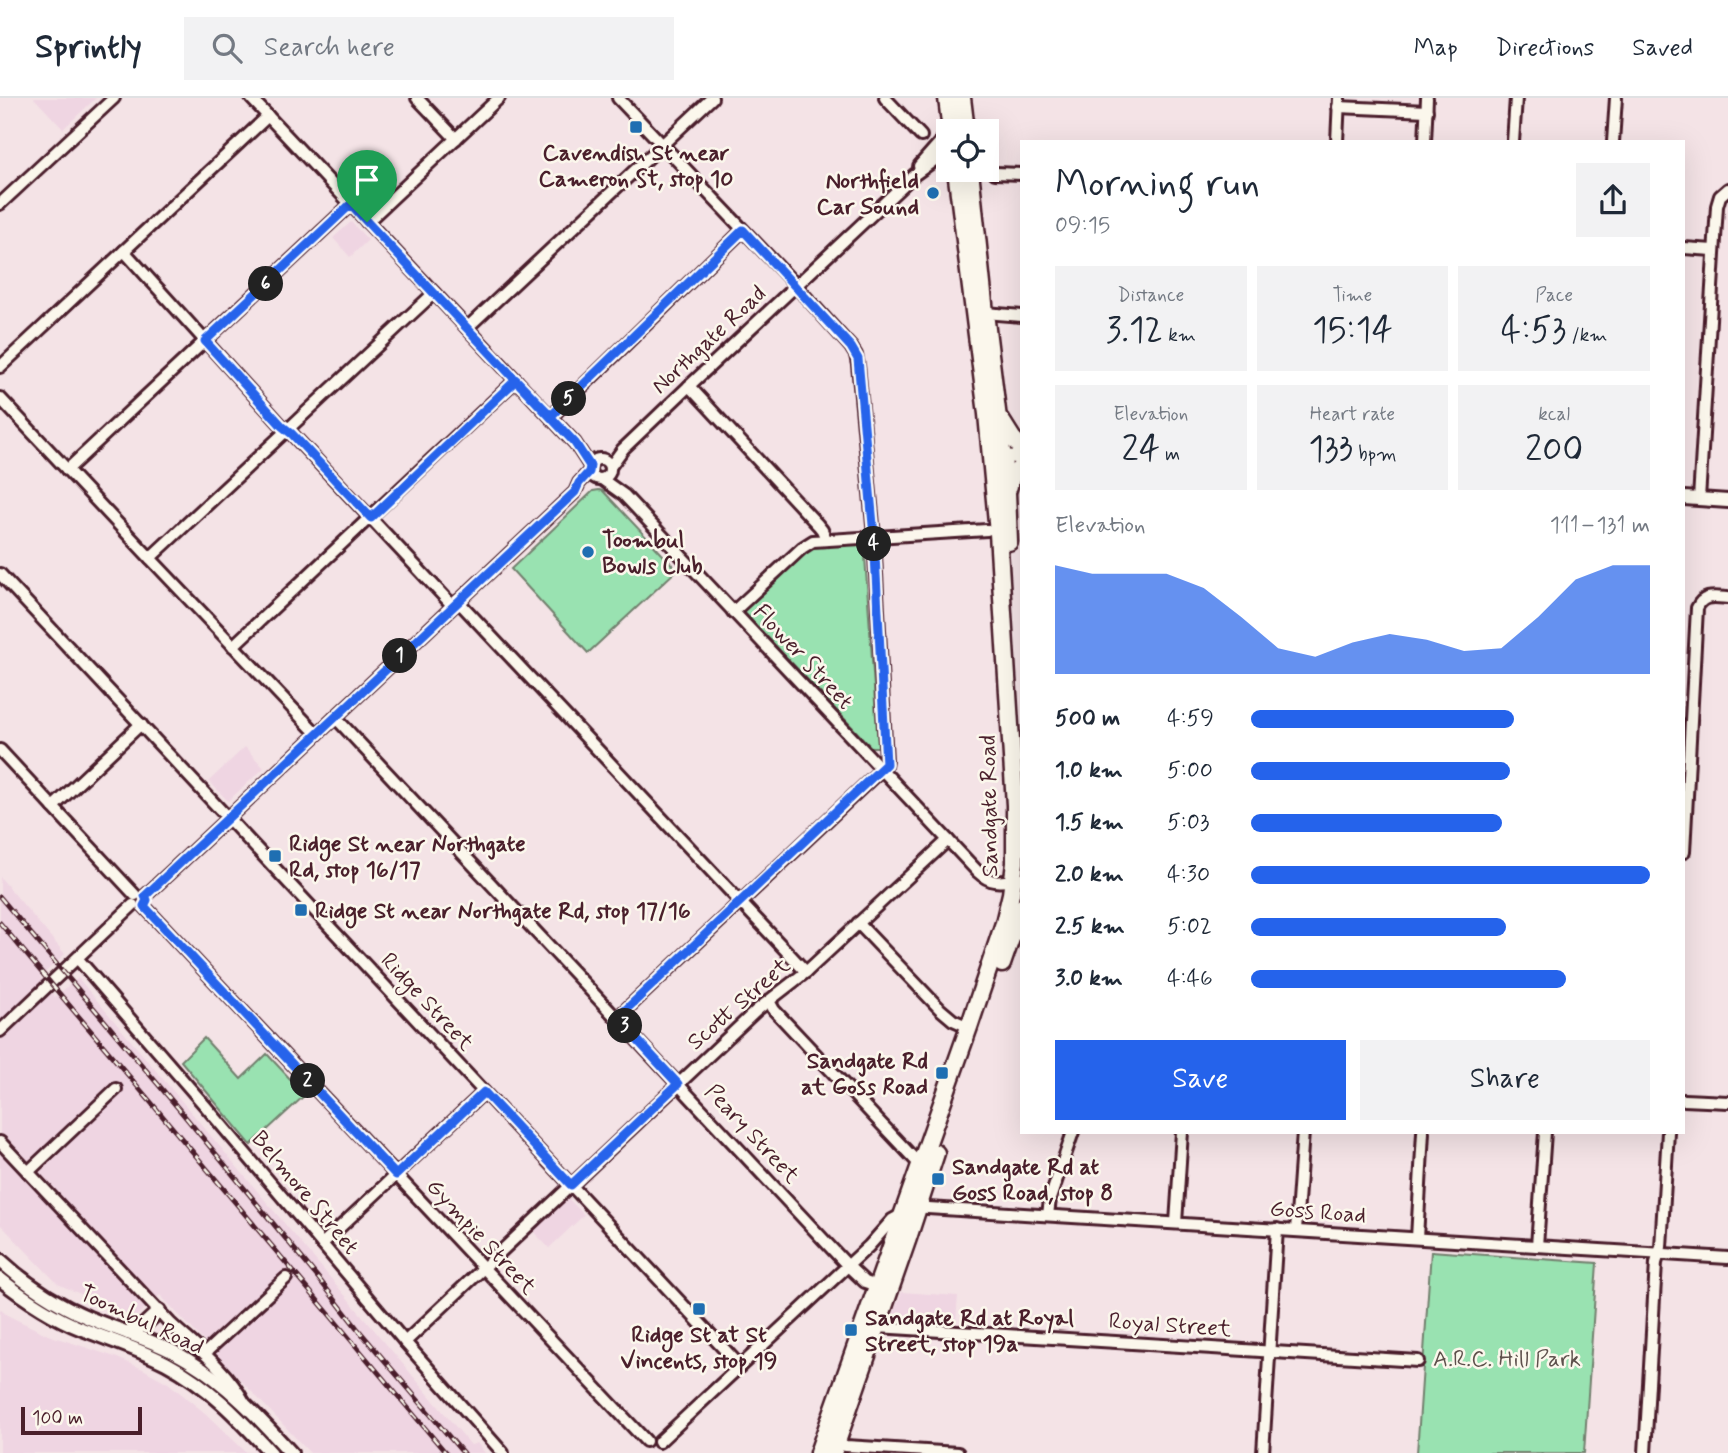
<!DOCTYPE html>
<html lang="en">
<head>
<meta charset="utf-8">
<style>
  :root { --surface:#fff; --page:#f2f2f3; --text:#1f2937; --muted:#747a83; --line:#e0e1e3; --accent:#2563eb }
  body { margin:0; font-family:Mynerve,sans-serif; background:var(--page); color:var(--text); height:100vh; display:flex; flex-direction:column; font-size:26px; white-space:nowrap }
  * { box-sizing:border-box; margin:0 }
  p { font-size:23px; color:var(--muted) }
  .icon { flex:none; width:38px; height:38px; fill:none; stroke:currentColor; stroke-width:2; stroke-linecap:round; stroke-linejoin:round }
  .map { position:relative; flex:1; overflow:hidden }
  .panel { position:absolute; left:1020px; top:42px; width:665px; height:994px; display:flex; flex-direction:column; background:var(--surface); border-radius:0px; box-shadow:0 7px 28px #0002 }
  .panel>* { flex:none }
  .tools { position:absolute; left:936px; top:21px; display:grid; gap:14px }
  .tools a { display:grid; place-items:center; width:63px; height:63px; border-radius:0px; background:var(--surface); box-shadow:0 7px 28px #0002; font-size:35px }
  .scale { position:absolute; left:21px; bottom:18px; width:121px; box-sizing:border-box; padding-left:7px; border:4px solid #4a1f2b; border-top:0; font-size:19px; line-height:24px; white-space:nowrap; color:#4a1f2b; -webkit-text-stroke:5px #fbf7ec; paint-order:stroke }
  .pin { position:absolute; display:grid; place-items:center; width:60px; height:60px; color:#fff; margin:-72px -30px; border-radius:50% 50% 50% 0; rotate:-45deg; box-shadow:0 0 7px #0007 }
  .pin .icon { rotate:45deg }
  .km { position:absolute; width:35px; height:35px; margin:-18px; border-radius:50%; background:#222; color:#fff; font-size:19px; line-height:35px; text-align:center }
  .round { display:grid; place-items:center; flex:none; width:74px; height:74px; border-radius:0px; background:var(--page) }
  .summary { display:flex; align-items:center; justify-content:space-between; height:119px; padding:0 35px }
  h1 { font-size:38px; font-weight:600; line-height:52px }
  .figures { display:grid; grid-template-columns:repeat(3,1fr); gap:10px; height:119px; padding:7px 35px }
  .figures div { display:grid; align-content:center; border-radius:0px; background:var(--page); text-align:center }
  .figures b { font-size:35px; font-weight:600 }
  .figures small { font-size:19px; font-weight:400 }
  .figures p { font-size:19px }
  .chart { height:196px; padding:14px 35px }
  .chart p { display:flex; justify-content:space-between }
  .chart svg { width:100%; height:126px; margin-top:7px; fill:var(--accent); opacity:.7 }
  .action { display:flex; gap:14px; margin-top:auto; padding:14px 35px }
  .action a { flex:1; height:80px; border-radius:0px; background:var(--accent); color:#fff; font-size:28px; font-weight:600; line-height:80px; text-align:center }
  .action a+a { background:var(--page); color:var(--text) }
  ul { padding:0 35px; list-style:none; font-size:23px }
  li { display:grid; grid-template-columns:112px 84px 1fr; align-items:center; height:52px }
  li i { height:18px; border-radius:9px; background:var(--accent) }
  header { display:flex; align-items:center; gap:42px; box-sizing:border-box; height:98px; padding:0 35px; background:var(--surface); border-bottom:2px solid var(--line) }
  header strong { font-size:33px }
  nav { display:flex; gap:38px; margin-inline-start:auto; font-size:24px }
  .search { width:490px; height:63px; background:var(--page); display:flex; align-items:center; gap:18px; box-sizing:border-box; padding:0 24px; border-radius:0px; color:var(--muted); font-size:26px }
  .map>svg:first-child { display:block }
</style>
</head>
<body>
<header>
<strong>Sprintly</strong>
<div class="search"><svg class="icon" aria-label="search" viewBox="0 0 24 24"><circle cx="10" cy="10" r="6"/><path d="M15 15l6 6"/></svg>Search here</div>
<nav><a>Map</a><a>Directions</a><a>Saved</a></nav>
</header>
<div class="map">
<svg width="1728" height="1355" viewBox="0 0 1728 1355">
  <rect width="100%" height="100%" fill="#f4e3e6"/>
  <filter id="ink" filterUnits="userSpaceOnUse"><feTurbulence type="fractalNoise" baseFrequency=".0143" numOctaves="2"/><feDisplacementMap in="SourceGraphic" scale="14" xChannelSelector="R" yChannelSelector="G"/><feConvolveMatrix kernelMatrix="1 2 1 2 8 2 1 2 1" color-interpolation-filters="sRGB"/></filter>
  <g filter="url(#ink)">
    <!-- built -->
    <g fill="#efd5e2">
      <path d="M34,0H96L63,31Z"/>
      <path d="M351,124L368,142L350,159L333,140Z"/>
      <path d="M245,649L264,670L228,703L209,683Z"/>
      <path d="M0,779L65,856L40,879L55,899L78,880L471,1347L477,1345L485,1355H310L160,1197L134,1220L58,1186L0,1126Z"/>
      <path d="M567,1099L584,1117L549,1150L532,1132Z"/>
      <path d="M902,1194L958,1198L956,1223L895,1219L893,1216Z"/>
      <path d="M0,1211L7,1217L48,1237L115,1259L143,1271L168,1285L205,1315L247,1355H0Z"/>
    </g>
    <!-- green -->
    <g fill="#99e2b1" stroke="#72806e" stroke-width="2">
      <path d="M599,392L603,393L677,472L588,555L511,471L593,393Z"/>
      <path d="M864,444L878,649H871L742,512L810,447Z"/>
      <path d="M204,940L241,981L267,956L305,997L251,1047L181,963Z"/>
      <path d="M1431,1153L1597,1165L1584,1355H1417Z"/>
    </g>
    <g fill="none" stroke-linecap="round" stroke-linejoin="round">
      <!-- minor casing -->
      <g stroke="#4a1f2b" stroke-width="16">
        <g id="minor">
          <path d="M251,0L575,345L590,368"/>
          <path d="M417,0L456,41"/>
          <path d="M885,0L921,38"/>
          <path d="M1338,9L1427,13"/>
          <path d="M1337,44L1339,0"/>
          <path d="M1425,44L1427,0"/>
          <path d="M1513,44L1516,0"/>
          <path d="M1613,44L1616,0"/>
          <path d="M919,68L948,35"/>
          <path d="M995,75L1022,76"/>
          <path d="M0,106L114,0"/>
          <path d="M367,124L499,0"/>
          <path d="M1684,150L1713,152"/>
          <path d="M124,153L282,328L292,336L453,508"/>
          <path d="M985,215L1022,218"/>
          <path d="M467,230L712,0"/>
          <path d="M0,269L268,18"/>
          <path d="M689,288L818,427L822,432L826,441"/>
          <path d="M0,300L150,460L317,636"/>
          <path d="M551,319L743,132"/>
          <circle cx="600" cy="371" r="10"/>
          <path d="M610,369L623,351L689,288L914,77L939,59L948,49"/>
          <path d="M67,372L351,106"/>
          <path d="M603,382L624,397L978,774C993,788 1003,783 1022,781"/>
          <path d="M1699,401L1717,108L1720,98L1728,91"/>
          <path d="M150,460L434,195"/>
          <path d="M0,476L740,1268"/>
          <path d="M458,503L806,874"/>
          <path d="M733,514L802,450L813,443L987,432"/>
          <path d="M233,548L516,282"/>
          <path d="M335,619L848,1168L865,1184L880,1189"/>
          <path d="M0,652L135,797"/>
          <path d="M53,709L141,626"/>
          <path d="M1684,754L1697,510C1703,496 1715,499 1728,500"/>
          <path d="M145,798L575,394L579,385L589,374"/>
          <path d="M144,808L646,1343"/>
          <path d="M858,825L940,911L953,922L969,929"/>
          <path d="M78,861L207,1010L405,1244L503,1355"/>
          <path d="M769,903L774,912L920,1067"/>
          <path d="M617,920L885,668L886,662L874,438L858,267L856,257L851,249L788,179L618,0"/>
          <path d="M0,933L133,807"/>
          <path d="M1684,1002L1728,1004"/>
          <path d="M0,1044L170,1225C197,1250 226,1271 244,1304"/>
          <path d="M28,1074L116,991"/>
          <path d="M912,1109L1728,1160"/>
          <path d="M1048,1117L1050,1101L1073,1034"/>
          <path d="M1176,1125L1182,1034"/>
          <path d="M1296,1132L1303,1034"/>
          <path d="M1417,1140L1423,1034"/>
          <path d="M322,1146L484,994"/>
          <path d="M1537,1148L1545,1034"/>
          <path d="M877,1229L1418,1263"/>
          <path d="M405,1244L757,912L806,874L948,742"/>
          <path d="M205,1255L286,1180"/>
          <path d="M659,1344L869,1148L892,1122L903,1116"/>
          <path d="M831,1345L846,1348L958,1355"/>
          <path d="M1263,1355L1277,1131"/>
          <path d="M1645,1355L1656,1165L1661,1149L1668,1034"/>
        </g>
      </g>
      <!-- major casing -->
      <g stroke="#4a1f2b" stroke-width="18">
        <g id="major">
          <path d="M994,358L1022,359"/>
          <path d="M1684,400L1728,403"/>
          <path d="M0,1162C26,1186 56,1206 89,1220C122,1234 157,1243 188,1262C228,1286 260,1321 291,1355"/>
          <path d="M0,1181C25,1201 52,1219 82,1231C110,1242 139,1251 166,1265C208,1287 240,1321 271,1355"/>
          <path d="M128,1235L144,1227L159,1213"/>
        </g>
      </g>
      <!-- highway casing -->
      <g stroke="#4a1f2b" stroke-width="21">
        <g id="highway">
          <path d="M947,0L951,33"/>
          <path d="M962,0L966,33"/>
          <path d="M970,72L985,215L1007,394L1009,444"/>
          <path d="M1001,322L1013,341L1022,350"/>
          <path d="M1008,391L1012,378L1022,368"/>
          <path d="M1002,866L1022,809"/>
          <path d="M818,1355L969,929L1004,825L1011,796L1015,765V707L998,435L987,316L956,72"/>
          <path d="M833,1355L908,1140L936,1055"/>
        </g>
      </g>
      <!-- minor -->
      <use href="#minor" stroke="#fbf7ec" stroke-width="10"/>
      <!-- major -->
      <use href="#major" stroke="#fbf7ec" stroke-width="12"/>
      <!-- highway -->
      <use href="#highway" stroke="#fbf7ec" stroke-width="16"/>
      <!-- rail casing -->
      <g stroke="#4a1f2b" stroke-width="5">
        <g id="rail">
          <path d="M0,799L178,1010L319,1181L357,1230L463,1355"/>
          <path d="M0,825L446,1355"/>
        </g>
      </g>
      <!-- rail -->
      <use href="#rail" stroke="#fbf7ec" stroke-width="2.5" stroke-dasharray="8" stroke-linecap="butt"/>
    </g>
  </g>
  <g fill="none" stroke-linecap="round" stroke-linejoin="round" filter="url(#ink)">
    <!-- route casing -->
    <g stroke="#fff" stroke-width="14">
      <path id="route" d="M367,124L575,345L590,368L589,374L579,385L575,394L145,798L147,802L144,808L396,1077L484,994L571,1087L678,986L617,920L886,666L874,438L858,261L851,249L743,132L551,318L516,282L371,420L292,336L282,328L205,243L351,106L367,124"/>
    </g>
    <!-- route -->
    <use href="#route" stroke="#2563eb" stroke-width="9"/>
  </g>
  <!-- markers -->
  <g fill="#1f6fb2" stroke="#fbf7ec" stroke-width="2.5">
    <rect x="629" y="22" width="14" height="14" rx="3.5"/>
    <circle cx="933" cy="95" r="7"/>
    <circle cx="588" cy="454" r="7"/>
    <rect x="268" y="751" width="14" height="14" rx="3.5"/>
    <rect x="294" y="805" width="14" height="14" rx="3.5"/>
    <rect x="935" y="968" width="14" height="14" rx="3.5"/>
    <rect x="931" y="1074" width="14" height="14" rx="3.5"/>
    <rect x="692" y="1204" width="14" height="14" rx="3.5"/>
    <rect x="844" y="1225" width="14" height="14" rx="3.5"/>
  </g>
  <g text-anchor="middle" stroke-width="5" stroke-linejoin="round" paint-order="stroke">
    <!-- poi labels -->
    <g font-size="23" font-weight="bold" fill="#4a1f2b" stroke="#fbf7ec" text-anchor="start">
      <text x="636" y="62" text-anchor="middle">Cavendish St near<tspan x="636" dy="26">Cameron St, stop 10</tspan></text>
      <text x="919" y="90" text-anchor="end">Northfield<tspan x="919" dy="26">Car Sound</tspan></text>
      <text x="602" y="449">Toombul<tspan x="602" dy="26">Bowls Club</tspan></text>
      <text x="289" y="753">Ridge St near Northgate<tspan x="289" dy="26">Rd, stop 16/17</tspan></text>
      <text x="315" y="820">Ridge St near Northgate Rd, stop 17/16</text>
      <text x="928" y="970" text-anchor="end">Sandgate Rd<tspan x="928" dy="26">at Goss Road</tspan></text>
      <text x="952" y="1076">Sandgate Rd at<tspan x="952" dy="26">Goss Road, stop 8</tspan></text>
      <text x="865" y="1227">Sandgate Rd at Royal<tspan x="865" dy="26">Street, stop 19a</tspan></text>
      <text x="699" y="1244" text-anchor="middle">Ridge St at St<tspan x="699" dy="26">Vincents, stop 19</tspan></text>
    </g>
    <!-- street labels -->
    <g font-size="23" fill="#4a1f2b" stroke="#fbf7ec">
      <text transform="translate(708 241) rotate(-43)" y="8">Northgate Road</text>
      <text transform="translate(804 558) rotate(47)" y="8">Flower Street</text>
      <text transform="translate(988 708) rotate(-91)" y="8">Sandgate Road</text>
      <text transform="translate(428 903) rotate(47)" y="8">Ridge Street</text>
      <text transform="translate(738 905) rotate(-41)" y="8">Scott Street</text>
      <text transform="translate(753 1035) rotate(47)" y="8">Peary Street</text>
      <text transform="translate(306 1094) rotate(50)" y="8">Belmore Street</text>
      <text transform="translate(1318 1113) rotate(4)" y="8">Goss Road</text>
      <text transform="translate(482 1138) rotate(47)" y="8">Gympie Street</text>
      <text transform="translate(142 1221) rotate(25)" y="8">Toombul Road</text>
      <text transform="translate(1170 1226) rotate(4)" y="8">Royal Street</text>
    </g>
    <!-- park labels -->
    <g font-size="23" fill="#5e504c" stroke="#fbf7ec">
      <text x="1507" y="1268">A.R.C. Hill Park</text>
    </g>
  </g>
</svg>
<div class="tools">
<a><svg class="icon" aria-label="locate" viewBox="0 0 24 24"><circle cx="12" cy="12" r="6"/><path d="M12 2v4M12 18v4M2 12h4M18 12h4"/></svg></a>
</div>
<div class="scale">100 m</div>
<div class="pin" style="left:367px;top:124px;background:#1e9e55"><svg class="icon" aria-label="arrive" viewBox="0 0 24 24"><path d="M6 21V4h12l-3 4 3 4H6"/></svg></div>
<b class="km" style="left:400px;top:558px">1</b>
<b class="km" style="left:308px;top:983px">2</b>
<b class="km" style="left:625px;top:928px">3</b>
<b class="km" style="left:874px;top:446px">4</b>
<b class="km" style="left:569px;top:301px">5</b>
<b class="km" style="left:266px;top:186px">6</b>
<section class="panel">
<div class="summary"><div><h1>Morning run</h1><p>09:15</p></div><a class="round"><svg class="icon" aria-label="share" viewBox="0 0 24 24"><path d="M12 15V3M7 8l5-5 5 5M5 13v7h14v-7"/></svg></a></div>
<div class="figures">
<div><p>Distance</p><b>3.12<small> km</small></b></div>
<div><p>Time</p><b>15:14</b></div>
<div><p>Pace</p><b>4:53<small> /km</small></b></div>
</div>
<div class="figures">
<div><p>Elevation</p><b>24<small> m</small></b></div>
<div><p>Heart rate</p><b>133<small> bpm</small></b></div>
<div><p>kcal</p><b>200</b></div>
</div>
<div class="chart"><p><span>Elevation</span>111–131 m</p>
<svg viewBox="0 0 160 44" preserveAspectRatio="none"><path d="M0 44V6L10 9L20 9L30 9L40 14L50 24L60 35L70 38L80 33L90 30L100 32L110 36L120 35L130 24L140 11L150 6L160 6V44z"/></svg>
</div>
<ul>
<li><b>500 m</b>4:59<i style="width:66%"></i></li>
<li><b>1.0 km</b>5:00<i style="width:65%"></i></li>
<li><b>1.5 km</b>5:03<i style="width:63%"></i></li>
<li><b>2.0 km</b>4:30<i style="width:100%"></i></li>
<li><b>2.5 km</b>5:02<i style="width:64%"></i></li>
<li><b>3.0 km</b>4:46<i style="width:79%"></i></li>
</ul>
<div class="action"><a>Save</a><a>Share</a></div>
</section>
</div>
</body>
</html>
